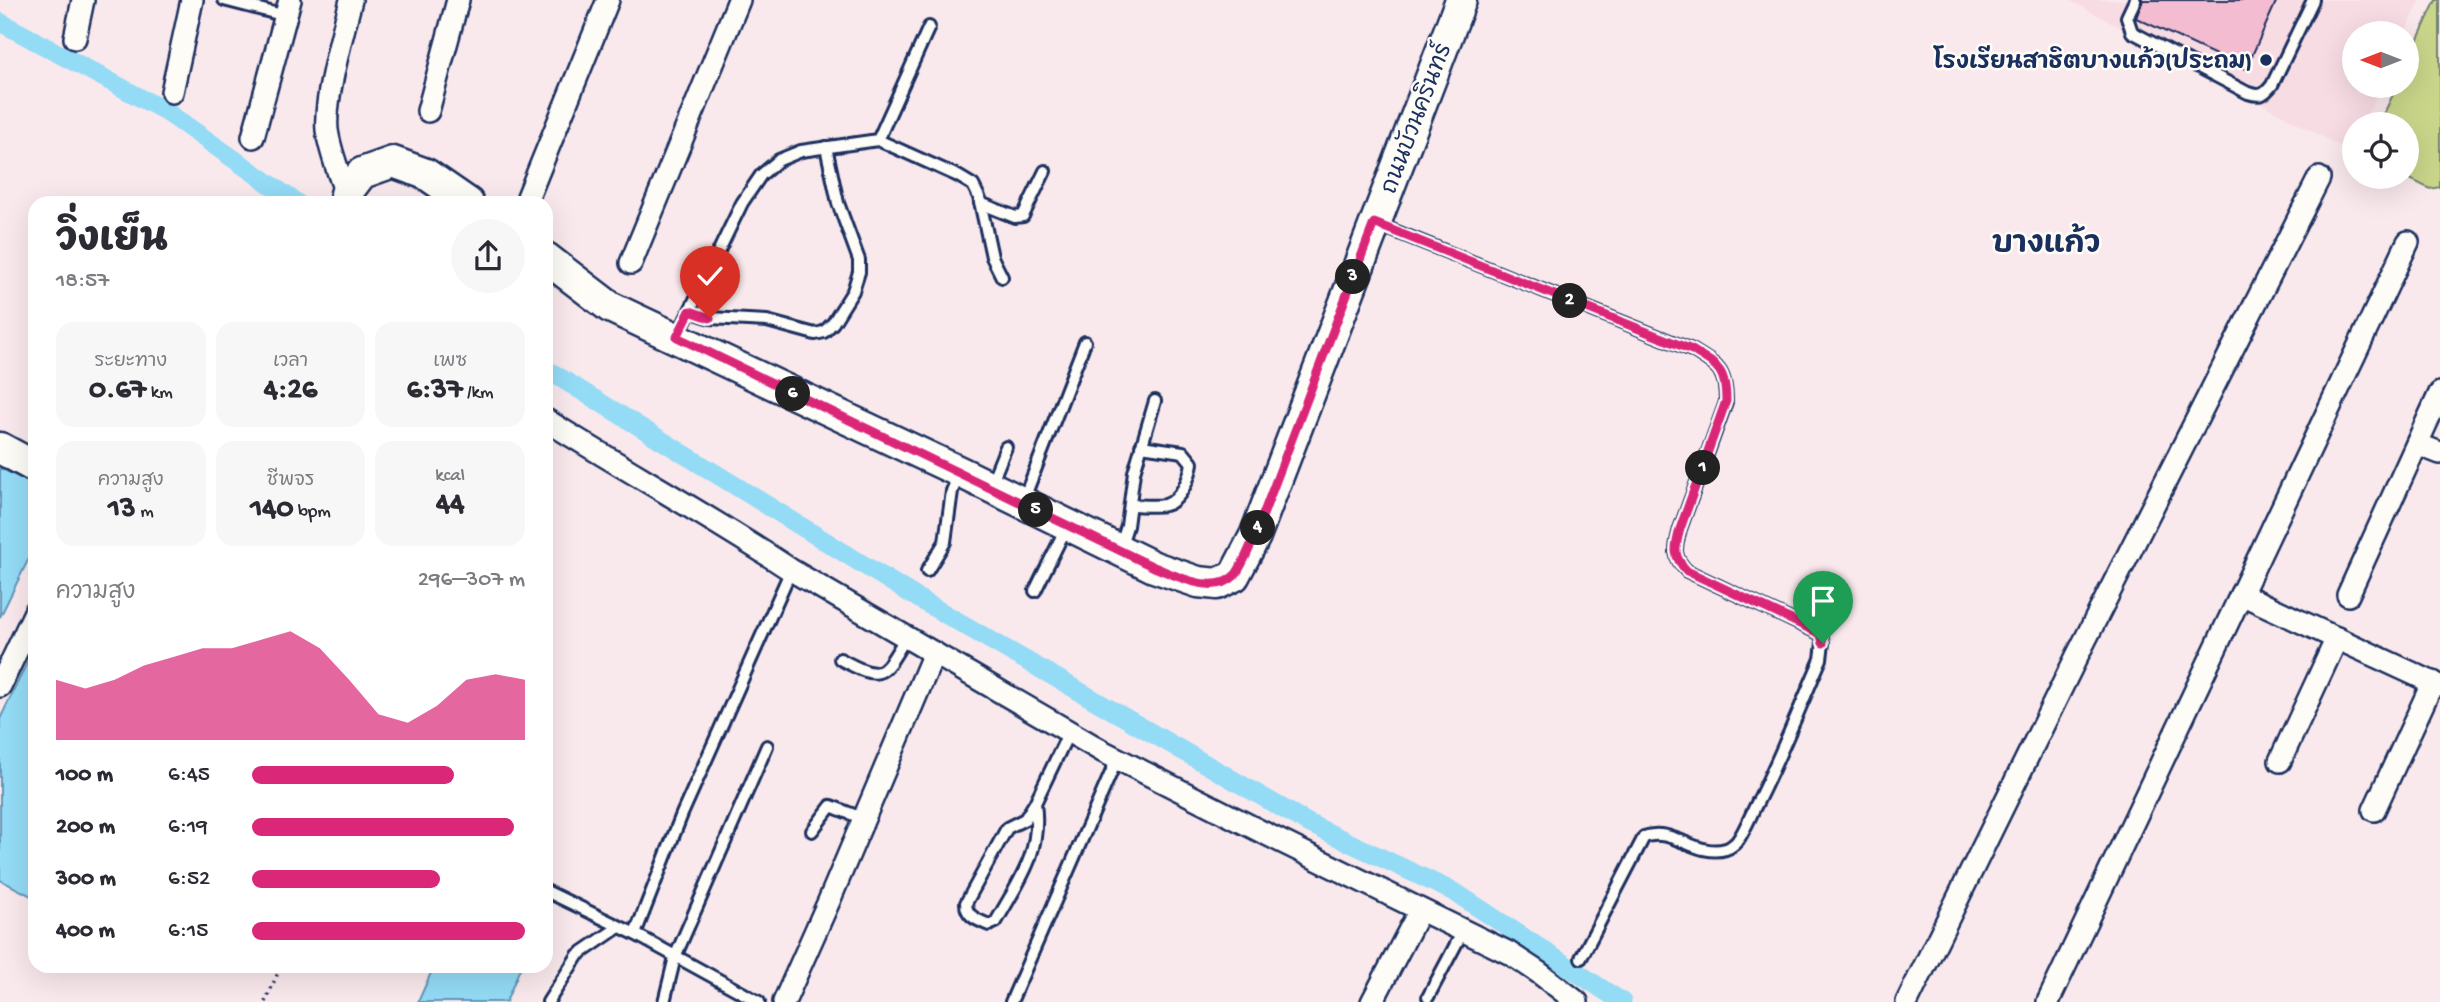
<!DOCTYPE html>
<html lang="th">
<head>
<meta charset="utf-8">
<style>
  :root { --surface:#fff; --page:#f7f7f7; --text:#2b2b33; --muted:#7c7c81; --accent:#db2777 }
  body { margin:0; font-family:"Gochi Hand","Playpen Sans Thai",sans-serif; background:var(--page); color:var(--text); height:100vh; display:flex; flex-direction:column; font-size:26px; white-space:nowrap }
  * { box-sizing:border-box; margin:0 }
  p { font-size:23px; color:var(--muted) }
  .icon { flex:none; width:38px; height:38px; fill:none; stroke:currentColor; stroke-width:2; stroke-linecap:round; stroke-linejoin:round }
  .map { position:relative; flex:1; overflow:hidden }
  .details { position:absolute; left:28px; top:196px; width:525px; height:777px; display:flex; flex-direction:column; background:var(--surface); border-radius:21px; box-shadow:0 7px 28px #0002 }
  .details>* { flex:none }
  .needle { width:46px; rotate:270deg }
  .fabs { position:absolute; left:2342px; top:21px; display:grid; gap:14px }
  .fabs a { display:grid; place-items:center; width:77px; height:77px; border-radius:50%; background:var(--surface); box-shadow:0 7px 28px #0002; font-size:35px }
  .pin { position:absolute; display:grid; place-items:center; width:60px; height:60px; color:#fff; margin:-72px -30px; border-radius:50% 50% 50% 0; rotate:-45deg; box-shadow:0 0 7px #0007 }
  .pin .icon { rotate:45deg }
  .km { position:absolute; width:35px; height:35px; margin:-18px; border-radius:50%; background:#222; color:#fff; font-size:19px; line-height:35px; text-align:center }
  .round { display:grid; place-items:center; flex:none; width:74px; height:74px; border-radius:37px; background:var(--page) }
  .summary { display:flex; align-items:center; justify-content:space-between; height:119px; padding:0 28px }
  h1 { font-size:38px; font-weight:800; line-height:52px }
  .figures { display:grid; grid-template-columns:repeat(3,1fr); gap:10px; height:119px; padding:7px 28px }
  .figures div { display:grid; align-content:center; border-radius:18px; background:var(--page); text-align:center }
  .figures b { font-size:30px; font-weight:800 }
  .figures small { font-size:19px; font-weight:400 }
  .figures p { font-size:19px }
  .chart { height:196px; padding:14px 28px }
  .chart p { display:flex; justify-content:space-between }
  .chart svg { width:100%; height:126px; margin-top:7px; fill:var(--accent); opacity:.7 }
  ul { padding:0 28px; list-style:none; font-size:23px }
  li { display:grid; grid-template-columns:112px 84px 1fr; align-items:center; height:52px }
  li i { height:18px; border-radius:9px; background:var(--accent) }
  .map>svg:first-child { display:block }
</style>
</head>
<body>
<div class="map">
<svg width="2440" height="1002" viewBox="0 0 2440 1002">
  <rect width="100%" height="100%" fill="#fae9ec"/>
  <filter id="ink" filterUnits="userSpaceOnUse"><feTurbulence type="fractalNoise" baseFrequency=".0143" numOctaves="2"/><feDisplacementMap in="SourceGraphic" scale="14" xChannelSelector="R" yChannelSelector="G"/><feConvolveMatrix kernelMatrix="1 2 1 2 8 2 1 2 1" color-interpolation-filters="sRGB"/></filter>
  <g filter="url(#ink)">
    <!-- built -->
    <path fill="#f8dce4" d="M2069,0H2421L2405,33H2354V86H2381L2363,124H2354V145L2351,152Z"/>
    <!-- green -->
    <path fill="#c9d68a" stroke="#728274" stroke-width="2" d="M2436,0H2440V187L2430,189L2406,177V124H2379L2397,86H2406V65Z"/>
    <!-- water -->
    <g fill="#94dbf6" stroke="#6496b9" stroke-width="2">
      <path d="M0,468L35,485V546L0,617Z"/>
      <path d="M35,646V887L31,896L0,880V719Z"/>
      <path d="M434,966H521L506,1002H418Z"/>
    </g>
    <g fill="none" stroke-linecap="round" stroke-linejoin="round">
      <!-- canal -->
      <g stroke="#94dbf6" stroke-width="19">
        <path d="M0,22L165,111L297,203"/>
        <path d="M546,369L919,599L1308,823L1456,893L1622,1002"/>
      </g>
    </g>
    <!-- building -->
    <path fill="#f4bcd1" stroke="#1b2f5e" stroke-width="2" d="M2143,0H2277L2246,69L2136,18Z"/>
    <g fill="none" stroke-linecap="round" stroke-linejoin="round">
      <!-- lane casing -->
      <g stroke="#1b2f5e" stroke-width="16">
        <g id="lane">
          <path d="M224,0L286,16"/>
          <path d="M2135,0L2127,17L2132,32L2248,93C2261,97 2264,95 2272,85L2313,0"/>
          <path d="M878,140L929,27"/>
          <path d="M980,203L1015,217L1023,216L1045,171"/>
          <path d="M1377,224L1692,350C1718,366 1726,369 1726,402L1680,529C1675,548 1672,556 1687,571L1821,634L1823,643L1821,659C1800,707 1781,755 1758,801C1751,814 1746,828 1738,840C1736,843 1730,848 1726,849C1697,858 1672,826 1644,837L1581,958"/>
          <path d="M690,311L710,318L767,321L815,334L824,332L833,323L853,291L859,272V260L838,203L826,147"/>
          <path d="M677,337L742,203L761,175L779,160L801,151L878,140L958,176L973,185L979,197L992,257L1002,277"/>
          <path d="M991,484L1006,447"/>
          <path d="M1023,501L1085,342"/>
          <path d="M1130,505C1140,505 1154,507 1165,505C1181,501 1190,477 1192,463L1183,452L1141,446"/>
          <path d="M1120,548L1127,526L1134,472L1155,401"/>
          <path d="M927,571L945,542L952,491L959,475"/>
          <path d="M1035,591L1066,528"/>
          <path d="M840,659C883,682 882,677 906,637"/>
          <path d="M1035,803C1042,854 1019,880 996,922L989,925C978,920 966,917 966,903L1007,828L1025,819L1035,803L1069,732"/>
          <path d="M812,831L831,806L864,819"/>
          <path d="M546,891L635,934L759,1002"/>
          <path d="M635,934L682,814L791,570"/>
          <path d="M1428,997L1463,931"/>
          <path d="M548,1002L578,955L619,927"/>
          <path d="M664,1002L675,957L767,746"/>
          <path d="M1011,1002L1117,759"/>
        </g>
      </g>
      <!-- street casing -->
      <g stroke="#1b2f5e" stroke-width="26">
        <g id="street">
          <path d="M75,38L83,0"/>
          <path d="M172,92L192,0"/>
          <path d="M428,111L458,0"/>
          <path d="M253,137L290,0"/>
          <path d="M528,197L608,0"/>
          <path d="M342,201L346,194C339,173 330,152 327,130C324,98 343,33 351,0"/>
          <path d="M631,263L739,0"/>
          <path d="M546,420C627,471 711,517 791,570L1104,752L1260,831L1509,953L1538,972L1577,1002"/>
          <path d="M2417,444L2440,453"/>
          <path d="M2241,594L2440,686"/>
          <path d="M2348,595L2440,393"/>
          <path d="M0,686L35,612"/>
          <path d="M2280,761L2337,638"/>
          <path d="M2374,810L2433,682"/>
          <path d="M784,1002L829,901L934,653"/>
          <path d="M1372,1002L1420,910"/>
          <path d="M1907,1002L2077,656L2319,178"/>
          <path d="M2048,1002L2408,242"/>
        </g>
      </g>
      <!-- secondary casing -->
      <g stroke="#1b2f5e" stroke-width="35">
        <g id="secondary">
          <path d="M346,194L362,173L393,162L426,174L468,203"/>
          <path d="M546,258L610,307L960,472L1154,567L1198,582L1217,584L1234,576L1255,536L1461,0"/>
          <path d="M0,448L35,467"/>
        </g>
      </g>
      <!-- path -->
      <path stroke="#1b2f5e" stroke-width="3.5" stroke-dasharray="2 5" stroke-linecap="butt" d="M265,1002L281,966"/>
      <!-- lane -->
      <use href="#lane" stroke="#fdfcf7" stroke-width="10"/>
      <!-- street -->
      <use href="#street" stroke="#fdfcf7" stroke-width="21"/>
      <!-- secondary -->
      <use href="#secondary" stroke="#fdfcf7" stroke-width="30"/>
    </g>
  </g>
  <g fill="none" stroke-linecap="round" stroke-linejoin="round" filter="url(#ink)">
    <!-- route casing -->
    <g stroke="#fff" stroke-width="14">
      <path id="route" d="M710,318L690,311L677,337L1154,567C1175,575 1214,596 1234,576C1241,570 1250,546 1255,536L1374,223L1692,350C1718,366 1726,369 1726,401L1680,529C1675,548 1672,556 1687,571L1821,634L1823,643"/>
    </g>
    <!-- route -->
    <use href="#route" stroke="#db2777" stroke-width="9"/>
  </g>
  <!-- markers -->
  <circle fill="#1b2f5e" stroke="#fdfcf7" stroke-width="2.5" cx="2266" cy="60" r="7"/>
  <g text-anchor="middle" stroke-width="5" stroke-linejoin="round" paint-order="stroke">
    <!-- poi labels -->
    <g font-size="23" font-weight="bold" fill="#1b2f5e" stroke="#fdfcf7" text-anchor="end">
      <text x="2252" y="68">โรงเรียนสาธิตบางแก้ว(ประถม)</text>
    </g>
    <!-- street labels -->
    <g font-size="23" fill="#1b2f5e" stroke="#fdfcf7">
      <text transform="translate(1415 118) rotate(-69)" y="8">ถนนบัวนครินทร์</text>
    </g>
    <!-- district labels -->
    <g font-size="30" font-weight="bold" fill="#1b2f5e" stroke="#fdfcf7">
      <text x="2046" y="252">บางแก้ว</text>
    </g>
  </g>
</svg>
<div class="fabs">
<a><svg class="needle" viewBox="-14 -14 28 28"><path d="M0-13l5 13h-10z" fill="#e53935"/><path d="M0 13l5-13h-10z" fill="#7c7c81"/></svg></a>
<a><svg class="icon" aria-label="locate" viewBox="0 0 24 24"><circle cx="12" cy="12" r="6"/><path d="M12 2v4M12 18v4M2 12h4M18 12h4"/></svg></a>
</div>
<div class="pin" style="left:1823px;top:643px;background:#1e9e55"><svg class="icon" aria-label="arrive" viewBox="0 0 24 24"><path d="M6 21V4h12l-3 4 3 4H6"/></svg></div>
<div class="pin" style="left:710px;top:318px;background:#d93025"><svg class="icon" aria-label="check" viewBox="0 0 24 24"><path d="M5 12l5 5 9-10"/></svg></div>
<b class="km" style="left:1703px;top:468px">1</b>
<b class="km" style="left:1570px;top:301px">2</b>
<b class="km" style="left:1353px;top:277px">3</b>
<b class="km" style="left:1258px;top:528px">4</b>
<b class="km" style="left:1036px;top:510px">5</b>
<b class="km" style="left:793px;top:394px">6</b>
<section class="details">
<div class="summary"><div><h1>วิ่งเย็น</h1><p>18:57</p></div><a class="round"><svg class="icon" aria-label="share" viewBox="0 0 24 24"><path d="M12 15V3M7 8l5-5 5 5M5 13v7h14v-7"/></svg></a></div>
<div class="figures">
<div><p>ระยะทาง</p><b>0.67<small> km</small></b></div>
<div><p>เวลา</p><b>4:26</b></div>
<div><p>เพซ</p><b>6:37<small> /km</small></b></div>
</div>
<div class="figures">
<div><p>ความสูง</p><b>13<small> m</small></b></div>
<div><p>ชีพจร</p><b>140<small> bpm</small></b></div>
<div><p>kcal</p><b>44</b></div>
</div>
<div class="chart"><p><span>ความสูง</span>296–307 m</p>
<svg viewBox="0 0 160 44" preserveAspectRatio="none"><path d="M0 44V23L10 26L20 23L30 18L40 15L50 12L60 12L70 9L80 6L90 12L100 23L110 35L120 38L130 32L140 23L150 21L160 23V44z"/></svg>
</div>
<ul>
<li><b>100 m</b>6:45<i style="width:74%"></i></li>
<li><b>200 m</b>6:19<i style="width:96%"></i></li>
<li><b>300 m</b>6:52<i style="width:69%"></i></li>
<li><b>400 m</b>6:15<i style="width:100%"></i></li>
</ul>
</section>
</div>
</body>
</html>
